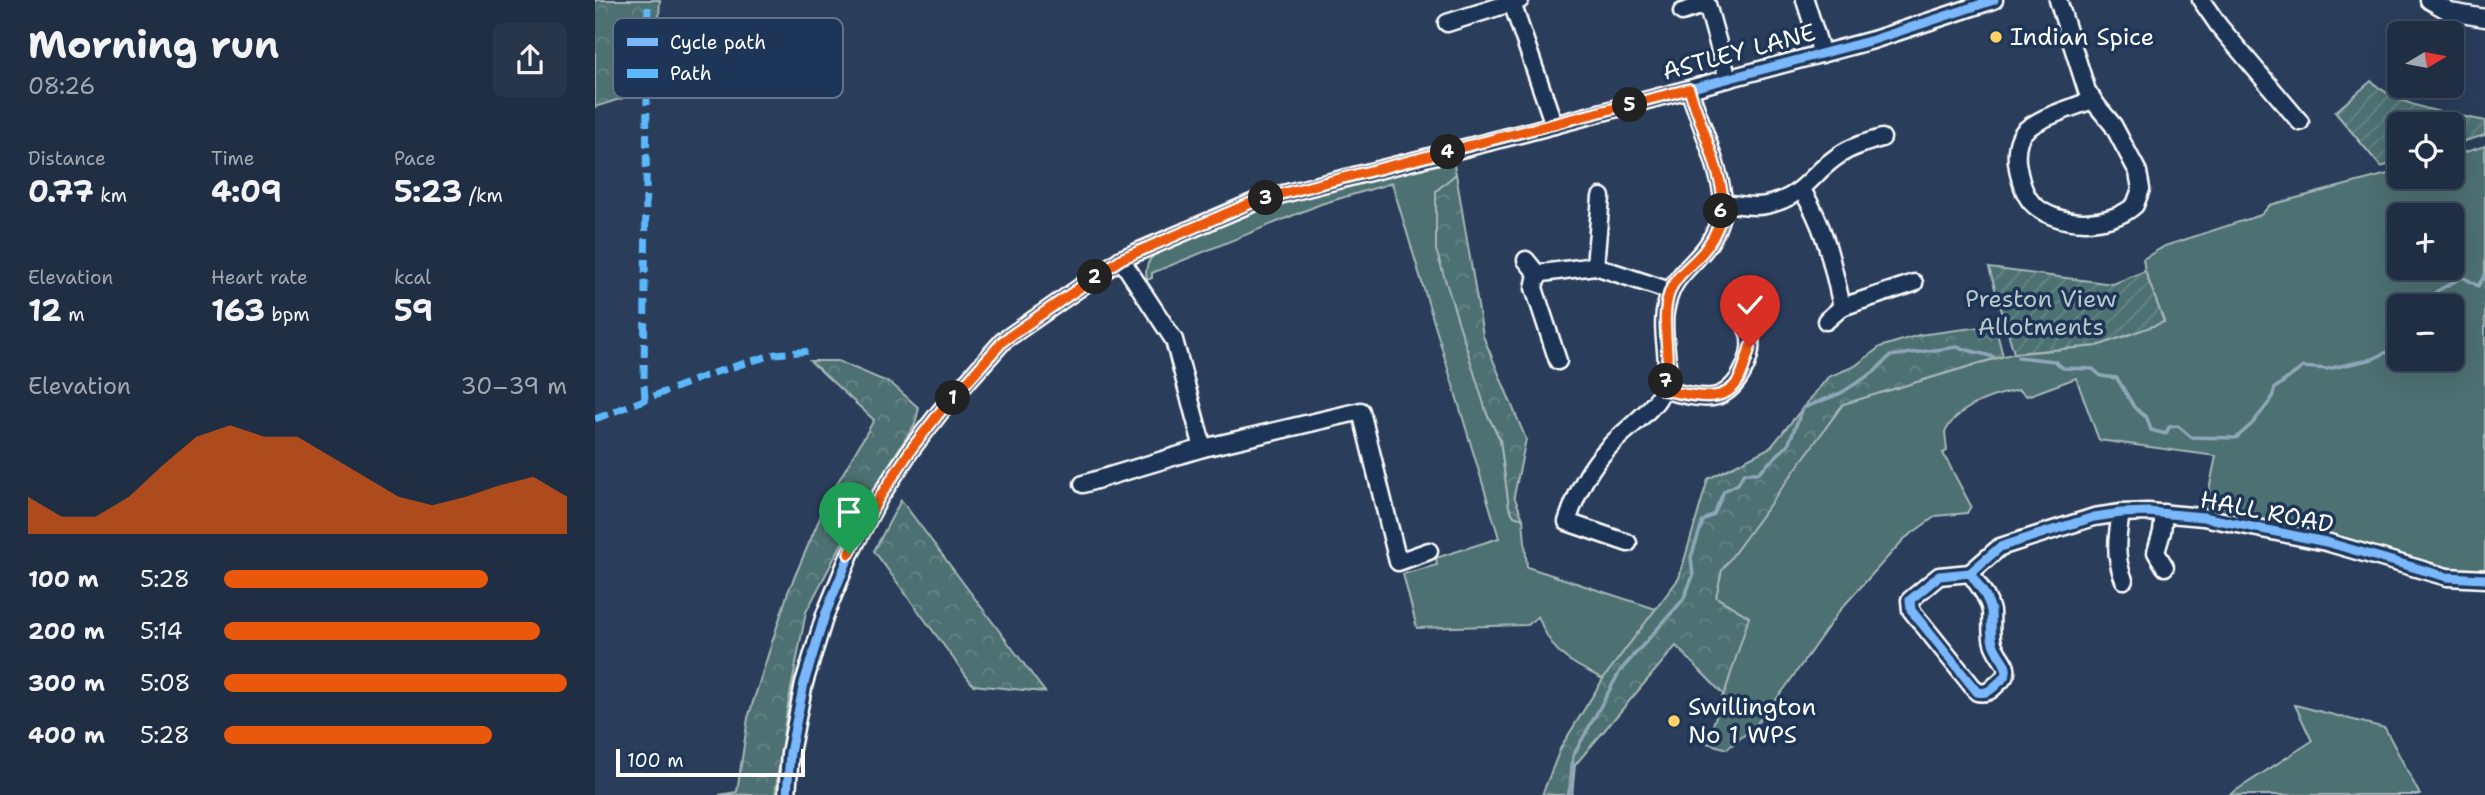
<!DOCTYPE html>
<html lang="en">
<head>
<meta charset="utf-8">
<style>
  :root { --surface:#202e44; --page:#28364b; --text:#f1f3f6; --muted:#a2a8b2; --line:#3d4a5d; --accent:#ea580c }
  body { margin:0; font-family:"Shantell Sans",sans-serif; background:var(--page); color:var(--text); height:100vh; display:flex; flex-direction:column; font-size:26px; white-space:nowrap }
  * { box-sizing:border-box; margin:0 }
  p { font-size:23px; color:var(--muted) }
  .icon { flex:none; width:38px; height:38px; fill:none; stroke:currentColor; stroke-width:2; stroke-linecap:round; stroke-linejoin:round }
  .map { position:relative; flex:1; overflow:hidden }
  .sheet { display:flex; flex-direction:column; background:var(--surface); width:595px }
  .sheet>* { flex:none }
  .needle { width:46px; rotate:80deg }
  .fabs { position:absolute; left:1792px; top:21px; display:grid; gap:14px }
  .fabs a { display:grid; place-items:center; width:77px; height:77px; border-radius:10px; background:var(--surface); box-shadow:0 7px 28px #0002,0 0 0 2px var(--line); font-size:35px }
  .scale { position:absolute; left:21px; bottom:18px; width:189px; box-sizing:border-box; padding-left:7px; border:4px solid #fff; border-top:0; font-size:19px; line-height:24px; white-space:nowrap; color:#fff; -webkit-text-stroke:5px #1d3557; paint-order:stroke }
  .pin { position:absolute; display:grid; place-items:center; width:60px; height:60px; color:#fff; margin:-72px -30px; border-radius:50% 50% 50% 0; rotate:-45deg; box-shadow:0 0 7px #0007 }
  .pin .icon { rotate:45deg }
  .km { position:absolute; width:35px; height:35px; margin:-18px; border-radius:50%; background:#222; color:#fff; font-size:19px; line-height:35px; text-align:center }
  .round { display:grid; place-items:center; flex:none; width:74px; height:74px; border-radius:10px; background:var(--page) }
  .overview { display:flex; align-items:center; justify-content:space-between; height:119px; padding:0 28px }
  h1 { font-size:38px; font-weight:700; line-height:52px }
  .metrics { display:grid; grid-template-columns:repeat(3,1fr); gap:10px; height:119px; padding:7px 28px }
  .metrics div { display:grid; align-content:center }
  .metrics b { font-size:30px; font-weight:700 }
  .metrics small { font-size:19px; font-weight:400 }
  .metrics p { font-size:19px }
  .chart { height:196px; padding:14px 28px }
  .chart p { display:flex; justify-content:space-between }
  .chart svg { width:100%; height:126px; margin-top:7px; fill:var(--accent); opacity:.7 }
  ul { padding:0 28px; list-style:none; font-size:23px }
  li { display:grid; grid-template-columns:112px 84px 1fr; align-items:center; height:52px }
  li i { height:18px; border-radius:9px; background:var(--accent) }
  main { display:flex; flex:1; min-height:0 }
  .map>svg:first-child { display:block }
</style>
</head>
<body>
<main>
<section class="sheet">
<div class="overview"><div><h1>Morning run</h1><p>08:26</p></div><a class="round"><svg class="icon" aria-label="share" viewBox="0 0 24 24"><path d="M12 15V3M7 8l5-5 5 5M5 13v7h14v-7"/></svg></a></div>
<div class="metrics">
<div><p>Distance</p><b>0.77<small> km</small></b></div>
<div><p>Time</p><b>4:09</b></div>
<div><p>Pace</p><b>5:23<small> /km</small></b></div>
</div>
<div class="metrics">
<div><p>Elevation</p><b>12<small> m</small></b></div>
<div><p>Heart rate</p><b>163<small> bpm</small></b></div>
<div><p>kcal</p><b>59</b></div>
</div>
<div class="chart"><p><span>Elevation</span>30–39 m</p>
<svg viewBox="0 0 160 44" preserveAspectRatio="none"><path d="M0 44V31L10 38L20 38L30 31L40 20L50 10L60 6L70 10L80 10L90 17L100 24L110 31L120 34L130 31L140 27L150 24L160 31V44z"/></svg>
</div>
<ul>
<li><b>100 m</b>5:28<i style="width:77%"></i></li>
<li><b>200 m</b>5:14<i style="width:92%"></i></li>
<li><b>300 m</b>5:08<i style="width:100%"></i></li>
<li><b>400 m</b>5:28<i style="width:78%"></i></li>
</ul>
</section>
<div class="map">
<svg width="1890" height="795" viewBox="0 0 1890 795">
  <defs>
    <pattern id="forest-crowns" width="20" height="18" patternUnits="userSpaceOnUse" patternTransform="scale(1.75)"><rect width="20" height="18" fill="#4d7072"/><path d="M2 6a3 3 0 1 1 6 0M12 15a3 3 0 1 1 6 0" fill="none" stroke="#688587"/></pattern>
    <pattern id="garden-furrows" width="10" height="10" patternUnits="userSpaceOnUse" patternTransform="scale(1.75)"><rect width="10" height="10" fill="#4d7072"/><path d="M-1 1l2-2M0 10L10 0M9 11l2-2" fill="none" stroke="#688587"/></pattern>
  </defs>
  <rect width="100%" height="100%" fill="#2a3d5b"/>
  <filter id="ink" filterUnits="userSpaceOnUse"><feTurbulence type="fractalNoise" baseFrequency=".0143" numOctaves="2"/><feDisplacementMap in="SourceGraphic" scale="14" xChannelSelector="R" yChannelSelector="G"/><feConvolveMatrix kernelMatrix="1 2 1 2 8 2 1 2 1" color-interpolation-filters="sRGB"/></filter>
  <g filter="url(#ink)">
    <!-- green -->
    <g fill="#4d7072" stroke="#a6b8b8" stroke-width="2" fill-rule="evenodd">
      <path d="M1890,146V569C1842,574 1779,547 1732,534C1692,524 1651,516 1610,509L1621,456L1504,440L1481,378L1432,396L1424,390C1398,395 1363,406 1350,432L1352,451L1348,453L1376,506L1372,513L1341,516L1309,539L1245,610L1190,688L1159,727L1132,749L1112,743L1154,617L1121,597L1126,570L1248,404L1416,354L1502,346L1569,322L1550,271L1548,259L1570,246L1666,215L1675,205L1804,171V177H1857V156ZM1804,215H1857V268H1804ZM1804,306H1857V359H1804Z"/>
      <path d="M858,161L861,174L841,192L892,414L905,439L914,507L919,516L928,519L932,567L1061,609L1008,679C972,660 958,656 943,616L933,625L822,628L808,574L842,565L841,558L904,538L797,183L726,204L557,273V278L552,280C550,271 552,262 558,256C567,246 585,242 597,237C679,201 770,182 858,161Z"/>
      <path d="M1700,705L1790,728L1825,795H1634L1717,741Z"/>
    </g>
    <!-- forest -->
    <g fill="url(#forest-crowns)" stroke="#a6b8b8" stroke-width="2">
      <path d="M0,0H65L60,88L0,107Z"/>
      <path d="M861,174L888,336L931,439L919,496L928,519L919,516L914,507L905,439L892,414L841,250V191Z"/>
      <path d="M1400,325L1408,356L1248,404L1127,570L1121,597L1154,617L1129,695L1081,646L980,765L977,795H947L966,747L1008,679L1084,578L1113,479L1176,447L1233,377L1260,366L1285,347L1324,335Z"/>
      <path d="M215,361H243L297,384L324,408L320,424L263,513L211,612L192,710L180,795H124L142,792L153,718L193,592L233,499L279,420Z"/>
      <path d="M306,500L450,692L378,685L279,551Z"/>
    </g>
    <!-- garden -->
    <g fill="url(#garden-furrows)" stroke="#a6b8b8" stroke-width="2">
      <path d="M1776,81C1804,108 1854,113 1890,121V135L1857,145V124H1804V161L1786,167L1740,112Z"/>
      <path d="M1394,268L1518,284L1550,271L1569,322L1502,346L1419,353Z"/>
    </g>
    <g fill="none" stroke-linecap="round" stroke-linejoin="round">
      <!-- stream -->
      <g stroke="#8fa8b9" stroke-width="3.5">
        <path d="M1829,306L1842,291L1868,277L1883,286L1890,275"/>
        <path d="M1423,357L1459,361L1468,368L1498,369L1506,376L1522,378L1539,407L1552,418L1556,430L1571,434L1574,427L1583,426L1596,437L1641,438L1657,424L1676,400L1680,388L1708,367L1732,369L1778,359L1804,346"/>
        <path d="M973,795L975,788L978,756L1025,671L1088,600L1098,576L1096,557L1108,521L1119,514L1129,491L1143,484L1149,473H1163L1193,445L1208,408L1246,393L1279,372L1295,356L1362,347L1399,357"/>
      </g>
      <!-- minor casing -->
      <g stroke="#fff" stroke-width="21">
        <g id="minor">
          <path d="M1210,0L1227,54"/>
          <path d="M1463,0L1492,91L1503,107L1518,125L1543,172L1546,189L1540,205C1515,228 1460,228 1436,202C1427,191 1424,176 1422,162C1421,149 1422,136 1433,128C1451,115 1477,108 1497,100"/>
          <path d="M1606,0L1624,26L1705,122"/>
          <path d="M1834,0L1855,12L1890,18"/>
          <path d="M917,3L959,125"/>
          <path d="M1087,12L1112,4L1133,79"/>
          <path d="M852,23L925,0"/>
          <path d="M1207,190C1231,229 1237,263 1247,307L1319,283"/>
          <path d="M1128,203C1141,204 1158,208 1171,205C1211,197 1216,172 1246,154C1258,146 1273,142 1287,138"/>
          <path d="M526,259L579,340L608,448L766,411L803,562L834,551"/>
          <path d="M931,260L944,276"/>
          <path d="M1000,266L1006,197"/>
          <path d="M1231,321L1247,307"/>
          <path d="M963,361L939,288L941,279L947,273L1000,266L1075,291"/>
          <path d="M1068,390C1084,393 1102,399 1117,397C1141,394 1158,360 1155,337C1153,328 1148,320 1144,312"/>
          <path d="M488,484L608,448"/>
          <path d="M1526,513C1522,537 1519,556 1529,580"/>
          <path d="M1569,513L1567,532L1561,552L1570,567"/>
          <path d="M1033,543L972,522C981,494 993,469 1013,448C1028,431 1049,418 1062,400C1082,373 1065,341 1070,312C1076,278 1089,274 1109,250C1119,238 1128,217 1128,201C1126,171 1104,120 1094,89"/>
          <path d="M1375,573C1383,585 1393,596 1396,611C1397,622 1395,633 1398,643C1404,662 1423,668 1401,685C1395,691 1391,694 1382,692L1316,610L1315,600L1344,576L1375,573L1405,547L1499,517L1526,513L1553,512L1608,517L1731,542L1852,577L1890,579"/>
          <path d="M192,795L195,753L209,683L230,615L255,554L284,498L317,448L345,412L408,341L526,259L664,200L929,133L1278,40L1399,0"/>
        </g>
      </g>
      <!-- minor -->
      <use href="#minor" stroke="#1d3557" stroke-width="16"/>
      <!-- quiet -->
      <g stroke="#5cb8fa" stroke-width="7" stroke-dasharray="14 7" stroke-linecap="butt">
        <path d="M50,399L49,384L53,0"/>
        <path d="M0,419L118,373L180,354L215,351"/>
      </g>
      <!-- cycleway casing -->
      <g stroke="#1d3557" stroke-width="13">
        <g id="cycleway">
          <path d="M1375,573C1383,585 1393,596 1396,611C1397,622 1395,633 1398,643C1404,662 1423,668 1401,685C1395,691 1391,694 1382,692L1316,610L1315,600L1344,576L1375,573L1405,547L1499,517L1526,513L1553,512L1608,517L1731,542L1852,577L1890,579"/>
          <path d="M192,795L195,753L209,683L230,615L255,554L284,498L317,448L345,412L408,341L526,259L664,200L929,133L1278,40L1399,0"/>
        </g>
      </g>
      <!-- cycleway -->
      <use href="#cycleway" stroke="#7ab7fb" stroke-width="9"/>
    </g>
  </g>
  <g fill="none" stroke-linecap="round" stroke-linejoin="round" filter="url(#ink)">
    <!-- route casing -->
    <g stroke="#fff" stroke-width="14">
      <path id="route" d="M254,554L284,498L317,448L345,412L408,341L526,259L663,200L1094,89C1103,117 1128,177 1128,203C1128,218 1120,236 1111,248C1100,264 1080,274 1074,294C1064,326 1079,359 1068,390C1093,394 1130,407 1144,379C1149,369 1152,357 1155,347"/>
    </g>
    <!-- route -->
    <use href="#route" stroke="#ea580c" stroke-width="9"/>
  </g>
  <!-- markers -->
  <g fill="#ffd166" stroke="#1d3557" stroke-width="2.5">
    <circle cx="1401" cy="37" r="7"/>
    <circle cx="1079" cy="721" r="7"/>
  </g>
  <g text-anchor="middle" stroke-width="7" stroke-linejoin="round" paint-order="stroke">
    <!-- poi labels -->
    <g font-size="24" fill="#fff" stroke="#1d3557" text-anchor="start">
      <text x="1415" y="45">Indian Spice</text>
      <text x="1093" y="715">Swillington<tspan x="1093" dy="28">No 1 WPS</tspan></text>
    </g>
    <!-- street labels -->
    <g font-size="24" fill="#fff" stroke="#1d3557">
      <text transform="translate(1144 52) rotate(-15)" y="8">ASTLEY LANE</text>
      <text transform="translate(1672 512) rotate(11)" y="8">HALL ROAD</text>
    </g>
    <!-- park labels -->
    <g font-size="24" fill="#b8c6c7" stroke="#1d3557">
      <text x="1446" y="307">Preston View<tspan x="1446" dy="28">Allotments</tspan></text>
    </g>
  </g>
  <!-- legend -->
  <rect x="18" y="18" width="230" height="80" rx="10" fill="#1d3557" stroke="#617289" stroke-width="2"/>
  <rect x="32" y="38" width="31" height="8" fill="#7ab7fb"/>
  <rect x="32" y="69" width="31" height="9" fill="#5cb8fa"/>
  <g font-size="19" fill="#fff">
    <text x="75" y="49">Cycle path</text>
    <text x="75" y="80">Path</text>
  </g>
</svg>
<div class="fabs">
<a><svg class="needle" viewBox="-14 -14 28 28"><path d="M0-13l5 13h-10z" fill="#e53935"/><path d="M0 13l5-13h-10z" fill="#a2a8b2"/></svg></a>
<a><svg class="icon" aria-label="locate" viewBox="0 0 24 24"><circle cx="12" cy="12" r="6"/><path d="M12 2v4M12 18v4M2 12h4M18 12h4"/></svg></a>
<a>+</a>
<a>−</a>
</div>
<div class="scale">100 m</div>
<div class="pin" style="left:254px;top:554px;background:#1e9e55"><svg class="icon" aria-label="arrive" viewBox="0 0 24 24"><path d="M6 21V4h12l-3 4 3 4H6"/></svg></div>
<div class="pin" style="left:1155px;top:347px;background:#d93025"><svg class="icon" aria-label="check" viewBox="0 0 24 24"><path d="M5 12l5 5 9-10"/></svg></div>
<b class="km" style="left:358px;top:398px">1</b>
<b class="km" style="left:500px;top:277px">2</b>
<b class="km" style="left:671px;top:198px">3</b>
<b class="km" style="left:853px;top:152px">4</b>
<b class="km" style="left:1035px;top:105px">5</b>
<b class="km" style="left:1126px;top:211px">6</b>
<b class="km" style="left:1071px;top:381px">7</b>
</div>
</main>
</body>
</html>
